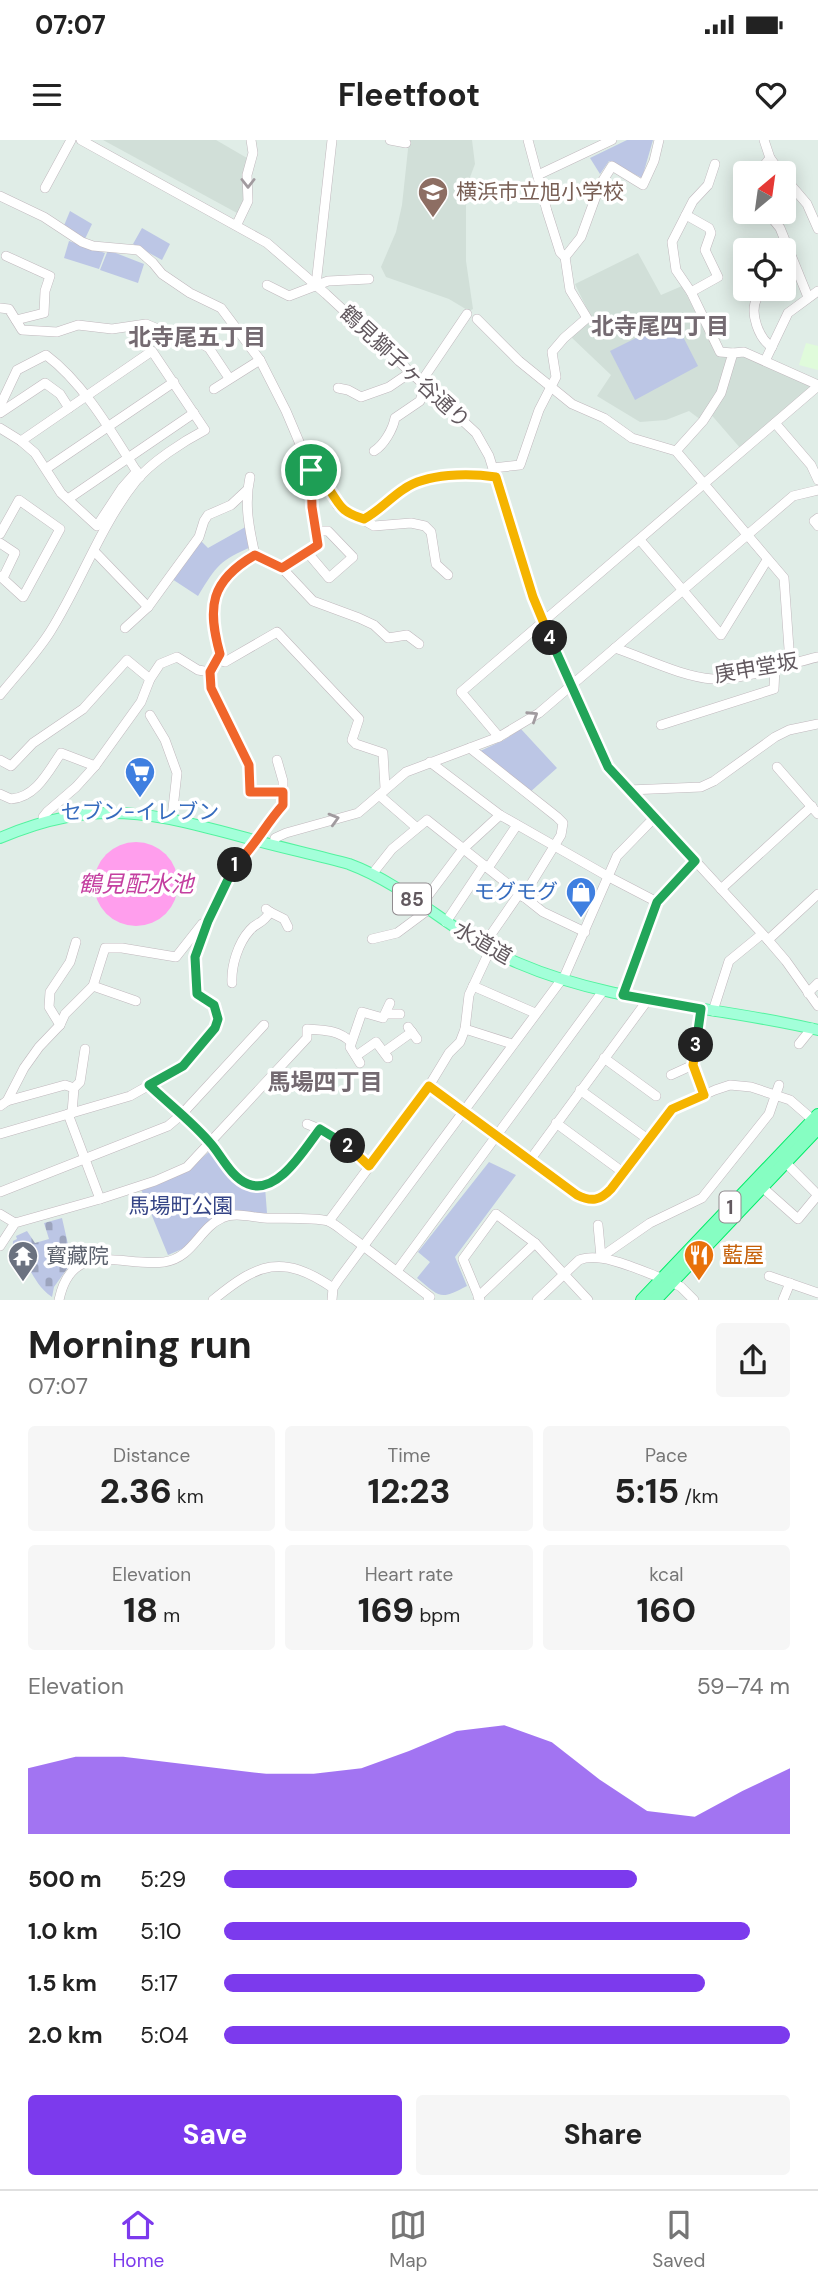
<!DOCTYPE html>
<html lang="en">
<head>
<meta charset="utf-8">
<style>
  :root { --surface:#fff; --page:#f6f6f6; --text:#222; --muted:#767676; --line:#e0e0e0; --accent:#7c3aed }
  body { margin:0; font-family:"DM Sans","Noto Sans JP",sans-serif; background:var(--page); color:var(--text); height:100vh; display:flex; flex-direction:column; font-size:26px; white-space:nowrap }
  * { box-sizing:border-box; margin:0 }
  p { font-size:23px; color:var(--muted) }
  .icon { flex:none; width:38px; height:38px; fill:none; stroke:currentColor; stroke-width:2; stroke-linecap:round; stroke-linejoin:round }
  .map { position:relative; height:1160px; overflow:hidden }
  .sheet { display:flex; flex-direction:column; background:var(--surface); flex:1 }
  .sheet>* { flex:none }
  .needle { width:46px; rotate:29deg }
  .fabs { position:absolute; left:733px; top:21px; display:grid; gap:14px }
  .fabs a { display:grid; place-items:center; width:63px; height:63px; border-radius:7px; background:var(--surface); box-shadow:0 4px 18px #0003; font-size:35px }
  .pin { position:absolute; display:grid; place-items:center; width:60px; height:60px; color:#fff; margin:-30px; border:4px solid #fff; border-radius:50%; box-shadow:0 2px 7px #0007 }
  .km { position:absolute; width:35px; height:35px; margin:-18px; border-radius:50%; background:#222; color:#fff; font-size:19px; line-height:35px; text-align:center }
  .round { display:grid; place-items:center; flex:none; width:74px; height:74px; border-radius:7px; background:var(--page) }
  .head { display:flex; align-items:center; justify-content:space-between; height:119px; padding:0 28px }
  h1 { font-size:38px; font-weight:700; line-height:52px }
  .metrics { display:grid; grid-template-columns:repeat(3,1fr); gap:10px; height:119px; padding:7px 28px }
  .metrics div { display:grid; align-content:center; border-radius:7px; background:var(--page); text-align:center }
  .metrics b { font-size:35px; font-weight:700 }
  .metrics small { font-size:19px; font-weight:400 }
  .metrics p { font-size:19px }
  .chart { height:196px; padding:14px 28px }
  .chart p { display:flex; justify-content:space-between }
  .chart svg { width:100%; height:126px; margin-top:7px; fill:var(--accent); opacity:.7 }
  .cta { display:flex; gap:14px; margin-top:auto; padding:14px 28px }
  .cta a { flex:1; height:80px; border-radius:7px; background:var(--accent); color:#fff; font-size:28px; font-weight:700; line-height:80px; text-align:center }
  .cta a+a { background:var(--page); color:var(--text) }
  ul { padding:0 28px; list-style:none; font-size:23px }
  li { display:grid; grid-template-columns:112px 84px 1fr; align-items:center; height:52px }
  li i { height:18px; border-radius:9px; background:var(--accent) }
  .status { display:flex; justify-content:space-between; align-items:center; height:49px; padding:0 35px; background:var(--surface); direction:ltr }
  .status svg { height:19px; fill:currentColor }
  header { display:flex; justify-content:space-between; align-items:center; height:91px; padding:0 28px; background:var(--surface); font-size:32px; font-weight:700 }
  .tab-bar { display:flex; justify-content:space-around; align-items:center; height:98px; border-top:2px solid var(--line); background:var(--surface); font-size:19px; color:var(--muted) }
  .tab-bar a { display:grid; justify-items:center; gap:4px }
  .tab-bar .on { color:var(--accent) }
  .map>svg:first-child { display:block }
</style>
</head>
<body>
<div class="status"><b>07:07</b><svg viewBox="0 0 49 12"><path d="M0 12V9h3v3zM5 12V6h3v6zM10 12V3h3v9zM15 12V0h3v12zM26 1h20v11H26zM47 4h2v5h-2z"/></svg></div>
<header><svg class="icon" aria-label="menu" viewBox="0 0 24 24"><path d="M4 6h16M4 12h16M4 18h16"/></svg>Fleetfoot<svg class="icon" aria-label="heart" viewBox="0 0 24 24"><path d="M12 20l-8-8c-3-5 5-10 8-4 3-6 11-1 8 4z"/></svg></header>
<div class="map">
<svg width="818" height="1160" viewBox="0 0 818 1160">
  <defs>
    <pattern id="cemetery-stones" width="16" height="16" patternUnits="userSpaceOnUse" patternTransform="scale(1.75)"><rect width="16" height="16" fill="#bcc6e5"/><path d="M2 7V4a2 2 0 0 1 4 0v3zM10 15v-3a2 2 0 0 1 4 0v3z" fill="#9ca4bd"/></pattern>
  </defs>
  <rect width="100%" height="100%" fill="#e0ede7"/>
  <!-- education -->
  <g fill="#d1dfd8">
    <path d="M103,0H216L247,18L245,58L237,73Z"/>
    <path d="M409,0H472L475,24L469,40L466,66V121L473,169L469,171L449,159L386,137L381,127L396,92L402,65Z"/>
    <path d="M638,113L661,155L682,146L716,213L744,215L811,246V249L741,309L708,271L701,280L689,271L666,280L640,282L597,256L611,235L570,196L591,177L575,144Z"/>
  </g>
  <!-- medical -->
  <path fill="#e0fbdb" d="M806,203L818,206V230L799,225Z"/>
  <!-- green -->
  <g fill="#bcc6e5">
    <path d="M627,0H653L642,38L609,21L600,34L590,18Z"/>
    <path d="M70,71L92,84L85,99L63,88Z"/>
    <path d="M142,88L170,104L162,120L133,104Z"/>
    <path d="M69,101L105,113L99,129L64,118Z"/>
    <path d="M108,110L144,124L138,143L100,130Z"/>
    <path d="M674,179L698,226L635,260L610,211Z"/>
    <path d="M249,385L253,406C219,421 217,425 198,456L172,439L200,400L208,408Z"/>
    <path d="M521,589L557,628L529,653L478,612L504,600Z"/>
    <path d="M213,1011L233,1035L265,1047L267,1073H225L182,1109L168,1115L141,1049L190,1028L209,1012Z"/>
    <path d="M489,1022L516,1035L455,1117L467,1146C440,1160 441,1158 417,1138L430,1122L418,1112Z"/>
  </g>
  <!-- cemetery -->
  <path fill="url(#cemetery-stones)" d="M62,1078L72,1122L54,1147L52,1157C36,1146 35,1135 24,1123L9,1124C9,1116 13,1111 13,1101L17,1099L16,1096L27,1091L35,1103L49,1099L44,1083Z"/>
  <!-- water -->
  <circle fill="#ff9eed" cx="136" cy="744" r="42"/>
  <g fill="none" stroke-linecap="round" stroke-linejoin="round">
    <!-- minor casing -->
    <g stroke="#c0b8bd" stroke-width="10">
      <g id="minor">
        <path d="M81,0L267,103L326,154L476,293L489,316L533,457L609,627L768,800L786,821L818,866"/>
        <path d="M390,0L406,3"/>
        <path d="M764,0L770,18L781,33"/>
        <path d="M758,33L770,18"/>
        <path d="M538,35L612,0"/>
        <path d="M784,37L807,64L818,89"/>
        <path d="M45,48L71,0"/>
        <path d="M0,56L44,77L82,102L93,106L138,110L153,123L162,134L190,153L221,168L260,220L286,271L311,330L327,346L337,365L374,386L411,383L425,386L431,392L436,424L448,435"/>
        <path d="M767,72L780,88L808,157"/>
        <path d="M237,84L248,61L247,35L253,13L251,0"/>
        <path d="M744,112L746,114"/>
        <path d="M6,116L50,136L45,151L44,173L16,180"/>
        <path d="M565,117L581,97L600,45L612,26L643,45L654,21L659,0"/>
        <path d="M267,145L289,156L328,141L369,139"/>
        <path d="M316,145L332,0"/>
        <path d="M765,149C762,152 759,155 757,158C749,173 759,199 772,207"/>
        <path d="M691,152L676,130L672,102L693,61L708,45L715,24"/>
        <path d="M0,168L9,169L22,190L57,192L78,185L112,189L146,184L170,194L181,203L190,197L209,208L229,238"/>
        <path d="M477,179L519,221L572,264L604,278L632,298L676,311L784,438L790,523"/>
        <path d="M733,213L744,212L818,245"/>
        <path d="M765,221L788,173L818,151"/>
        <path d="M421,242L467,174"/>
        <path d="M338,248L348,250L361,257L389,247L411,232"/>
        <path d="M214,249L260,220"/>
        <path d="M0,266L17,230L46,215C85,244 114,296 140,337"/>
        <path d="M0,273L45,243L60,254L69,268"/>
        <path d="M775,283L811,325L818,340"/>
        <path d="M0,288L21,301L35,313L61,353L97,386L122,348L137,331"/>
        <path d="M374,311C384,305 393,289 395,278L420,261L425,245"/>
        <path d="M676,311L703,281L721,253L733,213L720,212L691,152L718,137L705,110L711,93L709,88L686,75"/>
        <path d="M47,328L174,242"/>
        <path d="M493,328L520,325L539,270L556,237L552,212L564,198L587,178L570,150L565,117L560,112L547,71L528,0"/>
        <path d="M250,337C244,364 249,388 255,415"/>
        <path d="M68,359L194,273"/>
        <path d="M364,378C379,371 390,358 404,349C427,333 469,333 496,337"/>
        <path d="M818,378L814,381L818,386"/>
        <path d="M0,394L19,360L60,389L23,457L0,436"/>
        <path d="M640,400L721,495L767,420"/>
        <path d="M0,403L15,413L3,438"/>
        <path d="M95,412L148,467"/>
        <path d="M307,412L329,438L353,417L328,391H316"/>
        <path d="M282,428L318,405L311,367V330"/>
        <path d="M125,488L148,467L169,438L199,397L204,381L208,375L231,365L246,351"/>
        <path d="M615,508C645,518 682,537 713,539C739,541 791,523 818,517"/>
        <path d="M219,520L225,522L277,492L359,579L352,600L356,604L383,613L385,648"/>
        <path d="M0,555C17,534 36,514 50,492C81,443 100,386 136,341C151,322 184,301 205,290L152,211L21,301"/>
        <path d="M150,575L165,600L177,633L172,677"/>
        <path d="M661,585L774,549L775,527"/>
        <path d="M499,597L461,552L818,246"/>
        <path d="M470,608L557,677L563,683L561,695L523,757"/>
        <path d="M0,620L11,626L33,603L83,569L127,520L150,539"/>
        <path d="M430,622L500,675L609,737L657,762"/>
        <path d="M777,627L818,674"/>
        <path d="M629,650L701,647L714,641L775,597L789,590L818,584"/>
        <path d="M283,652H250L249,625L211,548L210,532L220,514C207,467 210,441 255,415L282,428L313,461L359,478L374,485L388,498L407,495L419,504"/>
        <path d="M0,654L11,659C36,657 48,632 61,613L95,626"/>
        <path d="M379,655L417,688"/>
        <path d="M44,681L43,677L47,672L76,647L95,626L141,562L150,539L160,524L177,517L198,530L210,532"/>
        <path d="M274,705L275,698L286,693L358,673L406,632L499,597L539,573L793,356L818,350"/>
        <path d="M488,728L517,685"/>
        <path d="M373,733L392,709L427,680L543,772L585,792"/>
        <path d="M721,749L812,666"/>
        <path d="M421,765L463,709L500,675"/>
        <path d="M270,772L284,779L288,787"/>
        <path d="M446,782L484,725"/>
        <path d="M372,799L397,793L428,770"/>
        <path d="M768,800L818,754"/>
        <path d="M483,806L519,754"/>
        <path d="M232,843C231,826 238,803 250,790C258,781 262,785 270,772L266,769"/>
        <path d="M93,846L136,861"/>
        <path d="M473,846L535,873"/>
        <path d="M808,853L818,843"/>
        <path d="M623,855L657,762L695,721"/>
        <path d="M701,869L693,925L704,955"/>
        <path d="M713,871L729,821L762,794"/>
        <path d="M386,874H400"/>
        <path d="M60,885L49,867L50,852L70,822L76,802"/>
        <path d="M408,887L417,899"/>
        <path d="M465,889L512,904"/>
        <path d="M799,904L812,888"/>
        <path d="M384,912L412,892"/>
        <path d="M356,916L376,902L388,918"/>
        <path d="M604,918L656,956"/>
        <path d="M360,923L350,907L362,872L383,878L390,863"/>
        <path d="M671,935L693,925"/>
        <path d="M149,945C170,965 194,983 212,1005C222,1017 232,1038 248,1044C279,1056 305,1008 320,989"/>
        <path d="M429,946L577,1055C591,1062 600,1061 611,1050L672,969L715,950L730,945L751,947L790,960L813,980"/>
        <path d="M580,950L649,1000"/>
        <path d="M7,961L24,928L39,907L60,885L65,874L93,846L105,808H122L176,817L202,784L206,782"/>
        <path d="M0,966L7,961L65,945L74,948"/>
        <path d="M72,973L74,948L80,942L85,909"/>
        <path d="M68,974L100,1059"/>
        <path d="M556,983L624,1033"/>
        <path d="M307,984C332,993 350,1009 369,1026"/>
        <path d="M0,994L130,956L183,926L211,895L218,879L213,865L197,854L195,817L208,781L233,727L251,710L265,686L283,665V641L277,620"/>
        <path d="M530,1020L644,865L645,858"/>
        <path d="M786,1023L818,1055"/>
        <path d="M762,1047L798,1079L817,1056"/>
        <path d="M0,1052L168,986L181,975L264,885"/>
        <path d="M0,1074L15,1083"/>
        <path d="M329,1081L429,946L449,913L460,902L465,889L469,855L490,810"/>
        <path d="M598,1085L601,1117L650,1083L702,1058L769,974L779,945"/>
        <path d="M0,1106L15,1083L100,1059L155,1041L187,1027L307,898V889C324,890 338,890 351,902"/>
        <path d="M397,1131L603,851"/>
        <path d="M769,1136L818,1153"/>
        <path d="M478,1157L535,1103"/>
        <path d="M59,1160C72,1098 121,1127 164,1122C193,1118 199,1088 222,1078C235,1072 250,1077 264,1078C281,1079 312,1077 328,1081C336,1084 346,1094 354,1099C379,1118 405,1138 430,1157L428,1160"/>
        <path d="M213,1160C258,1123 282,1113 333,1148"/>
        <path d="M332,1160L333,1148L339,1139L565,835L617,716L654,678"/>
        <path d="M480,1160L463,1119L496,1074L535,1103L588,1160"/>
        <path d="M537,1160L579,1120C603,1110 647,1134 672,1142L681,1147L694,1160"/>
        <path d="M783,1160L790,1143"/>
      </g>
    </g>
    <!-- major casing -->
    <g stroke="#53f39f" stroke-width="12">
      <path id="major" d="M0,698C96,657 154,673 250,699C283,708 316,715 349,724C411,747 457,798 518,823C613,864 718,866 818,890"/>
    </g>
    <!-- highway casing -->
    <g stroke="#00ed69" stroke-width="14">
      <g id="highway">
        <path d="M642,1160L818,975"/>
        <path d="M655,1160L818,988"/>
      </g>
    </g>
    <!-- minor -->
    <use href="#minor" stroke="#fff" stroke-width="9"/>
    <!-- major -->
    <use href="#major" stroke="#a3ffd9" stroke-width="10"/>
    <!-- highway -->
    <use href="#highway" stroke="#86fec2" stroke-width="12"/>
  </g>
  <!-- one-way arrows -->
  <defs><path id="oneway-chevron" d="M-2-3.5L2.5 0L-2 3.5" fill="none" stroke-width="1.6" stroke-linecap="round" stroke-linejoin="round" transform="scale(1.75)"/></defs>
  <g stroke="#a19b9f">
    <use href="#oneway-chevron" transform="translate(248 43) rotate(90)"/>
    <use href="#oneway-chevron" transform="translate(533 576) rotate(-33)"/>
    <use href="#oneway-chevron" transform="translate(334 679) rotate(-16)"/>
  </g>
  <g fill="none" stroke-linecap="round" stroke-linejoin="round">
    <!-- split-1 casing -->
    <g stroke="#fff" stroke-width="14">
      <path id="split-1" d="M235,725C254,708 265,685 283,665V652H250L249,625L211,548L210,532L220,514C207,467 210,441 255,415L282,428L318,405L312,367L311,330"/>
    </g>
    <!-- split-2 casing -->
    <g stroke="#fff" stroke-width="14">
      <path id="split-2" d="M235,725L208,781L195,817L197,854L214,865L218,879L215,888L183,926L149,945C170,965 194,983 212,1005C222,1017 232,1038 248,1044C278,1056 305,1008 320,989L348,1006"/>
    </g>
    <!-- split-3 casing -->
    <g stroke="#fff" stroke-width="14">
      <path id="split-3" d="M348,1006L369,1026L429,946L577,1055C591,1062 600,1061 611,1049L672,969L704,955L693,925L696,905"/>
    </g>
    <!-- split-4 casing -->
    <g stroke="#fff" stroke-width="14">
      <path id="split-4" d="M550,498L608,627L695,721L657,762L623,855L701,869L696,905"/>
    </g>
    <!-- split-5 casing -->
    <g stroke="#fff" stroke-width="14">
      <path id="split-5" d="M311,330C316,335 323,340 327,346C341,366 339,371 364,379C379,371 390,358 404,349C427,333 469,333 496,337L533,457L550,498"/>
    </g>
    <!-- split-1 -->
    <use href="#split-1" stroke="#f0652b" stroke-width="9"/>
    <!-- split-2 -->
    <use href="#split-2" stroke="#22a559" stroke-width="9"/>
    <!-- split-3 -->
    <use href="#split-3" stroke="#f5b400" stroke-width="9"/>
    <!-- split-4 -->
    <use href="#split-4" stroke="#22a559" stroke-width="9"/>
    <!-- split-5 -->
    <use href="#split-5" stroke="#f5b400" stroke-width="9"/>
  </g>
  <!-- icons -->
  <defs>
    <g id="school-pin" transform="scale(1.575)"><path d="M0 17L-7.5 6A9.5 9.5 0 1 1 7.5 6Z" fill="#8d6e63" stroke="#fff"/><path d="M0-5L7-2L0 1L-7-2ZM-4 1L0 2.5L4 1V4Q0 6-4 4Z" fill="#fff"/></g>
    <g id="supermarket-pin" transform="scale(1.575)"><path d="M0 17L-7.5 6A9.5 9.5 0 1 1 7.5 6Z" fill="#3f7fe0" stroke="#fff"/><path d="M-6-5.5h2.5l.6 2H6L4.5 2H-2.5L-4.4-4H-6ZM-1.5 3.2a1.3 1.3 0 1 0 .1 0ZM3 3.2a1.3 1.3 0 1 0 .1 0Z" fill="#fff"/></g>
    <g id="shop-pin" transform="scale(1.575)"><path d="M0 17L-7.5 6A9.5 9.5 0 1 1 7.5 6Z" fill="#3f7fe0" stroke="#fff"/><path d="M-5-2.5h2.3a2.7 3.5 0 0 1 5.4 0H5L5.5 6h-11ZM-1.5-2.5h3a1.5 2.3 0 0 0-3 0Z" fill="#fff"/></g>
    <g id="restaurant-pin" transform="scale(1.575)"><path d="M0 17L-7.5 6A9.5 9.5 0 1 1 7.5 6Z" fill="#e8710a" stroke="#fff"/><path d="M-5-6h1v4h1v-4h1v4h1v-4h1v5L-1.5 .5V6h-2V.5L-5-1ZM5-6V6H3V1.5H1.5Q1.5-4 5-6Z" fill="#fff"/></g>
    <g id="temple-pin" transform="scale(1.575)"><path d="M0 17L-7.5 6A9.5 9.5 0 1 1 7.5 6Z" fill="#6b7280" stroke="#fff"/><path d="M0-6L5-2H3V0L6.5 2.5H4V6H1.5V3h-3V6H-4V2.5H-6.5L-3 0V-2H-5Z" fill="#fff"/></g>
  </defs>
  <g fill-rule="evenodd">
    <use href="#school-pin" x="433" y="52"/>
    <use href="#supermarket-pin" x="140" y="632"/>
    <use href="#shop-pin" x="581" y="752"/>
    <use href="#restaurant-pin" x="699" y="1115"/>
    <use href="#temple-pin" x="23" y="1116"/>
  </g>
  <g text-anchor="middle" stroke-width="7" stroke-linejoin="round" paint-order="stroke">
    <!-- shield labels -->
    <g fill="#fff" stroke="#918b8f" stroke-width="2">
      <rect x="393" y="743.5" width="38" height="31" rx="5"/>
      <rect x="719.5" y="1051.5" width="21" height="31" rx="5"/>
    </g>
    <g font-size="19" font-weight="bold" fill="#62595f">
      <text x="412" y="766">85</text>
      <text x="730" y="1074">1</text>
    </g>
    <!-- education labels -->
    <g font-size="21" fill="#785e54" stroke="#fff" text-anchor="start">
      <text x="456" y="59">横浜市立旭小学校</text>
    </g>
    <!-- street labels -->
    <g font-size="21" fill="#62595f" stroke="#fff">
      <text transform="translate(405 227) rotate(43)" y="7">鶴見獅子ヶ谷通り</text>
      <text transform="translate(756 528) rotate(-10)" y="7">庚申堂坂</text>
      <text transform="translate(483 803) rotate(30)" y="7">水道道</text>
    </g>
    <!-- shop labels -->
    <g font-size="21" fill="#366cbe" stroke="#fff">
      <text x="140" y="679">セブン-イレブン</text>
      <text x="558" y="759" text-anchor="end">モグモグ</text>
    </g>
    <!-- park labels -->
    <g font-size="21" fill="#344486" stroke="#fff">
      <text x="181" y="1073">馬場町公園</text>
    </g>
    <!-- food labels -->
    <g font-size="21" fill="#c56008" stroke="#fff" text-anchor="start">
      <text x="722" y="1122">藍屋</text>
    </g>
    <!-- worship labels -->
    <g font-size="21" fill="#5b616d" stroke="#fff" text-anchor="start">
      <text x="46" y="1123">寳藏院</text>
    </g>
    <!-- neighbourhood labels -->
    <g font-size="23" font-weight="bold" fill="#746a71" stroke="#fff">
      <text x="660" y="194">北寺尾四丁目</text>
      <text x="197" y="205">北寺尾五丁目</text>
      <text x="325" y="950">馬場四丁目</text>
    </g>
    <!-- water labels -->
    <g font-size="23" font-style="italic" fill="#c43fa0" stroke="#fff">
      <text x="136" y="752">鶴見配水池</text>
    </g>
  </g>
</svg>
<div class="fabs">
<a><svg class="needle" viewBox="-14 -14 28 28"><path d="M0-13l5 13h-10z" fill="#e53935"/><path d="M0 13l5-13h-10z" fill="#767676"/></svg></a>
<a><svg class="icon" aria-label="locate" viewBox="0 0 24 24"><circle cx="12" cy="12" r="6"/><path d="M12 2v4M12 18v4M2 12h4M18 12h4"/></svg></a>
</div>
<div class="pin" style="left:311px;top:330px;background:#1e9e55"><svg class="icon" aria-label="arrive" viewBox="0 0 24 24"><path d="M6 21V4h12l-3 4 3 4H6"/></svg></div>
<b class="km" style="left:235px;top:725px">1</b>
<b class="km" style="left:348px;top:1006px">2</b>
<b class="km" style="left:696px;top:905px">3</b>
<b class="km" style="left:550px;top:498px">4</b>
</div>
<section class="sheet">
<div class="head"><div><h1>Morning run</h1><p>07:07</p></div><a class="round"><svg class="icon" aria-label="share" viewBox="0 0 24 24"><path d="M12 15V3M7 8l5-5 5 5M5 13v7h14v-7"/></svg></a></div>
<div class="metrics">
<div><p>Distance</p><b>2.36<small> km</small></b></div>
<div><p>Time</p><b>12:23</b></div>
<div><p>Pace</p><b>5:15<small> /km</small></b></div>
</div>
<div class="metrics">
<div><p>Elevation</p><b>18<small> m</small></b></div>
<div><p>Heart rate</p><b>169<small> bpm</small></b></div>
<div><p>kcal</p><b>160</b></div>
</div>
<div class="chart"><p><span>Elevation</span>59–74 m</p>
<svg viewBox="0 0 160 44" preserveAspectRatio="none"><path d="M0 44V21L10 17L20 17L30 19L40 21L50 23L60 23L70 21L80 15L90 8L100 6L110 12L120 25L130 36L140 38L150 29L160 21V44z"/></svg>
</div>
<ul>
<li><b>500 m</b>5:29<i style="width:73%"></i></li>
<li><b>1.0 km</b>5:10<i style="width:93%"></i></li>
<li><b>1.5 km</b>5:17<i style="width:85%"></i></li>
<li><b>2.0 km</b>5:04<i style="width:100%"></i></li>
</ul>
<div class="cta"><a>Save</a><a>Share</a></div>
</section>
<nav class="tab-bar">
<a class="on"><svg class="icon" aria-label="home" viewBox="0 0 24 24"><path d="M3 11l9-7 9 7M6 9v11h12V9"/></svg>Home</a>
<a><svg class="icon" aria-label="map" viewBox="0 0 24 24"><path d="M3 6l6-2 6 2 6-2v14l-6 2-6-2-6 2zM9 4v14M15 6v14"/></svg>Map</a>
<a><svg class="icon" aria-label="saved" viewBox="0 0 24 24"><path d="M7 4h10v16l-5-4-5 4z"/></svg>Saved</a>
</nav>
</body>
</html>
